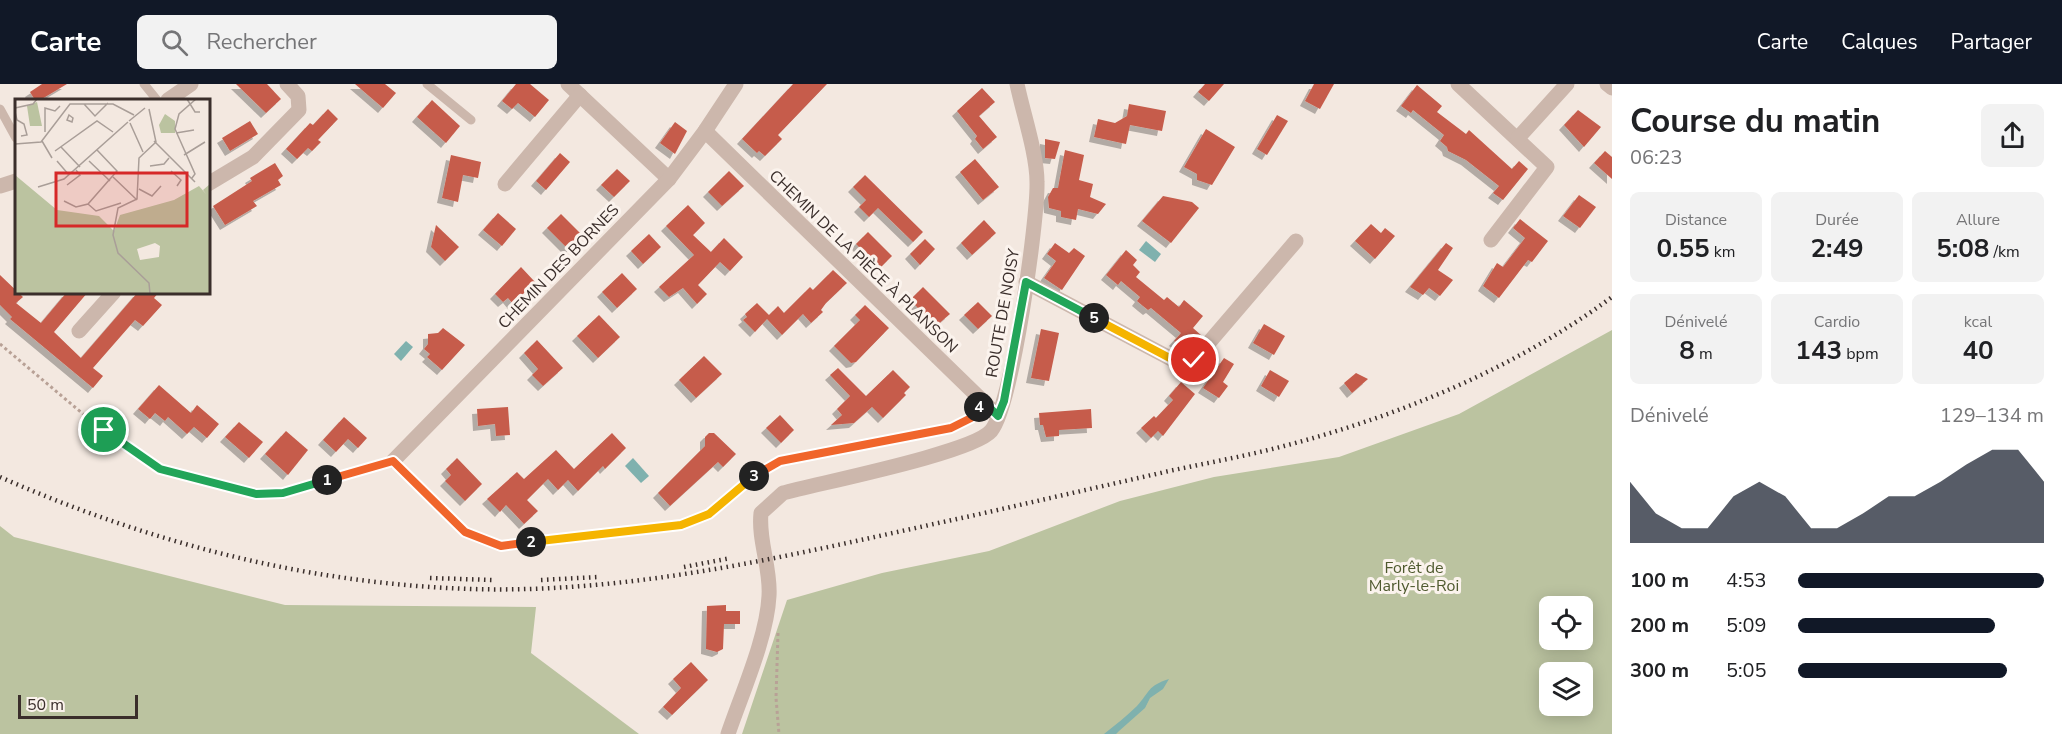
<!DOCTYPE html>
<html lang="fr">
<head>
<meta charset="utf-8">
<style>
  :root { --surface:#fff; --page:#f2f2f2; --text:#202124; --muted:#757577; --accent:#111827 }
  body { margin:0; font-family:"Nunito Sans",sans-serif; background:var(--page); color:var(--text); height:100vh; display:flex; flex-direction:column; font-size:22px; white-space:nowrap }
  * { box-sizing:border-box; margin:0 }
  p { font-size:20px; color:var(--muted) }
  .icon { flex:none; width:33px; height:33px; fill:none; stroke:currentColor; stroke-width:2; stroke-linecap:round; stroke-linejoin:round }
  .map { position:relative; flex:1; overflow:hidden }
  .panel { display:flex; flex-direction:column; background:var(--surface); width:450px }
  .panel>* { flex:none }
  .controls { position:absolute; left:1539px; top:512px; display:grid; gap:12px }
  .controls a { display:grid; place-items:center; width:54px; height:54px; border-radius:9px; background:var(--surface); box-shadow:0 3px 15px #0003; font-size:30px }
  .scale { position:absolute; left:18px; bottom:15px; width:120px; box-sizing:border-box; padding-left:6px; border:3px solid #3a2e2b; border-top:0; font-size:16px; line-height:21px; white-space:nowrap; color:#3a2e2b; -webkit-text-stroke:4px #fbf3ed; paint-order:stroke }
  .pin { position:absolute; display:grid; place-items:center; width:51px; height:51px; color:#fff; margin:-26px; border:3px solid #fff; border-radius:50%; box-shadow:0 2px 6px #0007 }
  .km { position:absolute; width:30px; height:30px; margin:-15px; border-radius:50%; background:#222; color:#fff; font-size:16px; line-height:30px; text-align:center }
  .round { display:grid; place-items:center; flex:none; width:63px; height:63px; border-radius:9px; background:var(--page) }
  .headline { display:flex; align-items:center; justify-content:space-between; height:102px; padding:0 18px }
  h1 { font-size:33px; font-weight:700; line-height:45px }
  .metrics { display:grid; grid-template-columns:repeat(3,1fr); gap:9px; height:102px; padding:6px 18px }
  .metrics div { display:grid; align-content:center; border-radius:9px; background:var(--page); text-align:center }
  .metrics b { font-size:26px; font-weight:700 }
  .metrics small { font-size:16px; font-weight:400 }
  .metrics p { font-size:16px }
  .chart { height:168px; padding:12px 18px }
  .chart p { display:flex; justify-content:space-between }
  .chart svg { width:100%; height:108px; margin-top:6px; fill:var(--accent); opacity:.7 }
  ul { padding:0 18px; list-style:none; font-size:20px }
  li { display:grid; grid-template-columns:96px 72px 1fr; align-items:center; height:45px }
  li i { height:15px; border-radius:8px; background:var(--accent) }
  header { display:flex; align-items:center; gap:36px; box-sizing:border-box; height:84px; padding:0 30px; background:var(--accent); color:#fff }
  header strong { font-size:28px }
  nav { display:flex; gap:33px; margin-inline-start:auto; font-size:21px }
  .search { width:420px; height:54px; background:var(--page); display:flex; align-items:center; gap:15px; box-sizing:border-box; padding:0 21px; border-radius:9px; color:var(--muted); font-size:22px }
  main { display:flex; flex:1; min-height:0 }
  .map>svg:first-child { display:block }
</style>
</head>
<body>
<header>
<strong>Carte</strong>
<div class="search"><svg class="icon" aria-label="search" viewBox="0 0 24 24"><circle cx="10" cy="10" r="6"/><path d="M15 15l6 6"/></svg>Rechercher</div>
<nav><a>Carte</a><a>Calques</a><a>Partager</a></nav>
</header>
<main>
<div class="map">
<svg width="1612" height="650" viewBox="0 0 1612 650">
  <defs>
    <filter id="shadow"><feDropShadow dx="-5" dy="5" stdDeviation="0" flood-color="#0004"/></filter>
  </defs>
  <rect width="100%" height="100%" fill="#f3e8e0"/>
  <!-- green -->
  <g fill="#bbc3a0" fill-rule="evenodd">
    <path d="M1612,246V650H742L787,516L882,489L989,467L1120,417L1214,393L1339,373L1459,330ZM1550,522H1582V555H1550ZM1550,588H1582V621H1550Z"/>
    <path d="M0,442L14,453L285,521L536,523L531,569L639,650H0Z"/>
  </g>
  <!-- water -->
  <g fill="#7fb1ae">
    <path d="M1146,157L1161,170L1155,178L1139,166Z"/>
    <path d="M406,257L413,263L401,277L394,270Z"/>
    <path d="M633,374L649,392L641,399L625,382Z"/>
    <path d="M1169,595L1163,605L1150,614L1145,624L1119,647L1116,650H1104C1115,641 1127,632 1137,622C1150,608 1147,602 1169,595Z"/>
  </g>
  <!-- building -->
  <g fill="#c65c4b" filter="url(#shadow)">
    <path d="M42,0H67L40,16H35L30,8Z"/>
    <path d="M236,0H267L281,15L266,29Z"/>
    <path d="M355,0H385L396,9L383,24Z"/>
    <path d="M516,0H530L549,16L535,33L518,19L512,25L502,17Z"/>
    <path d="M793,0H827L778,51L782,55L765,72L759,67L757,69L742,55Z"/>
    <path d="M1205,0H1224L1209,17L1198,8Z"/>
    <path d="M1314,0H1334L1320,25L1305,17Z"/>
    <path d="M1417,1L1442,22L1437,28L1466,50L1469,46L1512,85L1519,77L1528,85L1503,116L1493,109L1499,102L1466,76L1448,67L1447,63L1440,57L1444,51L1413,26L1411,29L1401,22Z"/>
    <path d="M982,4L995,18L979,32L997,53L983,65L975,55L977,52L957,27Z"/>
    <path d="M432,16L460,42L446,59L417,33Z"/>
    <path d="M1129,20L1166,27L1162,47L1130,41L1126,60L1094,53L1098,35L1115,39L1127,32Z"/>
    <path d="M328,25L338,35L318,56L321,58L312,67L308,64L297,75L286,65L310,39L313,41Z"/>
    <path d="M1578,26L1601,43L1584,63L1564,41Z"/>
    <path d="M1277,31L1288,37L1267,71L1257,65Z"/>
    <path d="M250,37L258,50L230,67L222,54Z"/>
    <path d="M675,38L687,47L675,70L660,59Z"/>
    <path d="M1206,45L1235,63L1212,101L1197,96V90L1184,83Z"/>
    <path d="M1045,55L1060,58L1055,75L1045,74Z"/>
    <path d="M1065,66L1084,71L1079,96L1093,100L1090,113L1106,120L1098,130L1078,125L1076,136L1061,133V127L1049,124L1048,113L1053,104H1058Z"/>
    <path d="M1605,67L1612,73V95L1594,79Z"/>
    <path d="M560,69L570,78L546,106L536,97Z"/>
    <path d="M451,71L481,78L478,94L463,91L458,118L442,114Z"/>
    <path d="M975,75L999,103L983,116L960,88Z"/>
    <path d="M275,79L283,92L278,96L281,101L253,117L257,122L225,141L213,122L252,97L250,94Z"/>
    <path d="M617,85L630,97L614,113L601,101Z"/>
    <path d="M729,87L744,102L722,122L708,108Z"/>
    <path d="M865,91L923,148L913,158L878,124L869,133L859,123L866,116L853,103Z"/>
    <path d="M1579,111L1596,123L1580,144L1563,132Z"/>
    <path d="M1163,112L1192,118L1199,124L1171,159L1142,137Z"/>
    <path d="M688,121L705,139L693,151L711,168L724,154L743,173L730,187L720,178L698,201L707,210L697,220L683,204L669,213L659,203L694,171L666,142Z"/>
    <path d="M498,129L516,145L502,162L483,146Z"/>
    <path d="M561,130L583,152L569,166L547,144Z"/>
    <path d="M1520,135L1548,157L1532,178L1528,176L1499,214L1483,202L1497,179L1503,183L1525,154L1513,144Z"/>
    <path d="M984,136L996,149L972,171L961,159Z"/>
    <path d="M1371,140L1381,149L1385,144L1395,152L1375,175L1355,157Z"/>
    <path d="M436,141L459,163L445,177L431,163Z"/>
    <path d="M868,148L892,172L880,184L856,160Z"/>
    <path d="M649,150L661,163L643,180L631,167Z"/>
    <path d="M925,155L935,165L920,181L910,170Z"/>
    <path d="M1055,159L1069,169L1074,164L1085,172L1062,206L1044,194L1056,177L1047,170Z"/>
    <path d="M1446,159L1453,164L1438,186L1453,196L1440,212L1429,204L1423,211L1410,203Z"/>
    <path d="M1126,166L1137,176L1133,181L1140,188L1136,193L1164,216L1167,213L1179,223L1184,216L1203,232L1193,244L1202,252L1188,268L1174,257L1181,249L1151,224L1148,226L1143,222L1137,217L1140,213L1121,197L1118,201L1106,191Z"/>
    <path d="M521,183L535,198L513,220L508,214L503,218L495,210Z"/>
    <path d="M833,186L847,199L826,219L821,226L823,228L811,239L803,230L782,251L767,235L755,248L743,236L747,233L745,230L757,219L769,231L778,222L784,229L810,203L813,206Z"/>
    <path d="M622,189L637,205L617,224L602,208Z"/>
    <path d="M0,191L23,213L16,219L41,239L67,208H88L54,248L81,274L138,208H159L154,214L162,221L143,242L135,236L93,284L103,292L93,304L10,235L12,233L0,221Z"/>
    <path d="M923,203L950,230L936,242L910,216Z"/>
    <path d="M978,218L992,232L978,245L964,231Z"/>
    <path d="M865,221L889,244L856,278L851,279L834,262L860,236L855,231Z"/>
    <path d="M599,231L620,253L598,274L577,252Z"/>
    <path d="M1264,240L1285,252L1274,271L1253,259Z"/>
    <path d="M443,244L465,261L442,286L427,273L430,270L424,265L428,260V250L438,249Z"/>
    <path d="M1041,245L1059,249L1049,297L1031,294Z"/>
    <path d="M537,256L563,284L543,302L532,291L538,285L524,269Z"/>
    <path d="M704,272L722,290L696,314L679,296Z"/>
    <path d="M1224,274L1234,280L1223,298L1228,302L1219,314L1203,304Z"/>
    <path d="M838,284L866,312L893,286L910,303L904,309L906,311L883,334L872,323L854,339L831,341L842,331L837,325L850,312L830,291Z"/>
    <path d="M1270,286L1289,297L1279,313L1261,302Z"/>
    <path d="M1356,289L1368,295L1352,309L1344,299Z"/>
    <path d="M1181,298L1195,310L1163,352L1158,347L1151,354L1141,344L1154,332L1156,334L1173,316L1169,312Z"/>
    <path d="M159,301L191,329L197,321L219,340L207,354L194,343L187,350L168,333L165,337L155,329L150,335L138,325Z"/>
    <path d="M508,323L510,351L496,352L495,340L478,342L477,325Z"/>
    <path d="M1091,325L1092,344L1059,346V352L1046,353L1043,341H1040L1039,329Z"/>
    <path d="M780,331L794,346L781,359L766,344Z"/>
    <path d="M344,333L367,354L358,364L348,355L336,368L323,356Z"/>
    <path d="M239,338L263,358L249,374L225,353Z"/>
    <path d="M286,347L308,366L288,391L265,370Z"/>
    <path d="M612,349L626,364L605,385L603,382L578,407L568,396L558,406L548,395L527,416L538,427L524,440L506,421L500,428L487,415L517,388L524,395L556,366L574,385Z"/>
    <path d="M709,349H714L736,370L723,383L718,378L670,422L658,409L705,362V353Z"/>
    <path d="M457,374L482,400L465,417L445,397L451,391L446,385Z"/>
    <path d="M726,521V527H740V540H724L723,565L717,568L706,565L707,522Z"/>
    <path d="M691,578L708,596L672,631L663,623L681,604L673,595Z"/>
  </g>
  <g fill="none" stroke-linecap="round" stroke-linejoin="round">
    <!-- path -->
    <g stroke="#b8a196" stroke-width="3" stroke-dasharray="3 3" stroke-linecap="butt">
      <path d="M0,260L95,340"/>
      <path d="M778,549L776,614L779,650"/>
    </g>
    <!-- service -->
    <g stroke="#ccb7ac" stroke-width="9">
      <path d="M144,0L157,16"/>
      <path d="M427,0L471,36"/>
      <path d="M0,25L16,54"/>
      <path d="M104,346L160,385L256,410L283,409L393,377L465,449L501,462L681,441L709,430L750,395L780,377L951,344L971,334L984,318"/>
    </g>
    <!-- minor -->
    <g stroke="#ccb7ac" stroke-width="15">
      <path d="M568,0L669,95"/>
      <path d="M1458,0L1547,83L1491,156"/>
      <path d="M1607,0L1612,4"/>
      <path d="M168,16L191,0"/>
      <path d="M705,47L998,332"/>
      <path d="M1518,54L1567,0"/>
      <path d="M208,100L253,73L299,26L298,12L287,0"/>
      <path d="M505,100L580,11"/>
      <path d="M0,102L16,97"/>
      <path d="M1026,198L1181,280L1194,276L1296,157"/>
      <path d="M79,247L114,208"/>
      <path d="M393,377L669,95L705,47L736,0"/>
    </g>
    <!-- tertiary -->
    <path stroke="#ccb7ac" stroke-width="15" d="M728,650C742,609 767,553 769,512C771,484 758,457 761,429L783,409C819,399 972,369 991,347C1012,323 1038,135 1037,98C1037,70 1023,29 1017,0"/>
    <!-- rail -->
    <g stroke="#3a2e2b" stroke-width="4.5" stroke-dasharray="1.5 4.5" stroke-linecap="butt">
      <path d="M0,393C150,459 308,500 472,505C643,510 806,467 971,432C1037,417 1103,402 1169,387C1207,379 1246,372 1284,362C1399,332 1516,284 1612,213"/>
      <path d="M684,483L731,474"/>
      <path d="M430,494L493,496"/>
      <path d="M541,496L598,493"/>
    </g>
  </g>
  <g fill="none" stroke-linecap="round" stroke-linejoin="round">
    <!-- split-1 casing -->
    <g stroke="#fff" stroke-width="12">
      <path id="split-1" d="M104,346L160,385L256,410L283,409L327,396"/>
    </g>
    <!-- split-2 casing -->
    <g stroke="#fff" stroke-width="12">
      <path id="split-2" d="M327,396L393,377L465,448L501,462L531,458"/>
    </g>
    <!-- split-3 casing -->
    <g stroke="#fff" stroke-width="12">
      <path id="split-3" d="M531,458L681,441L709,430L754,392"/>
    </g>
    <!-- split-4 casing -->
    <g stroke="#fff" stroke-width="12">
      <path id="split-4" d="M754,392L780,377L951,344L971,334L979,323"/>
    </g>
    <!-- split-5 casing -->
    <g stroke="#fff" stroke-width="12">
      <path id="split-5" d="M979,323L984,318L998,332L1004,317L1026,198L1094,234"/>
    </g>
    <!-- split-6 casing -->
    <g stroke="#fff" stroke-width="12">
      <path id="split-6" d="M1094,234L1181,280L1194,276"/>
    </g>
    <!-- split-1 -->
    <use href="#split-1" stroke="#22a559" stroke-width="8"/>
    <!-- split-2 -->
    <use href="#split-2" stroke="#f0652b" stroke-width="8"/>
    <!-- split-3 -->
    <use href="#split-3" stroke="#f5b400" stroke-width="8"/>
    <!-- split-4 -->
    <use href="#split-4" stroke="#f0652b" stroke-width="8"/>
    <!-- split-5 -->
    <use href="#split-5" stroke="#22a559" stroke-width="8"/>
    <!-- split-6 -->
    <use href="#split-6" stroke="#f5b400" stroke-width="8"/>
  </g>
  <g text-anchor="middle" stroke-width="6" stroke-linejoin="round" paint-order="stroke">
    <!-- street labels -->
    <g font-size="16" fill="#3a2e2b" stroke="#fbf3ed">
      <text transform="translate(864 177) rotate(44)" y="6">CHEMIN DE LA PIÈCE À PLANSON</text>
      <text transform="translate(558 182) rotate(-46)" y="6">CHEMIN DES BORNES</text>
      <text transform="translate(1002 229) rotate(-80)" y="6">ROUTE DE NOISY</text>
    </g>
    <!-- park labels -->
    <g font-size="16" fill="#4e592e" stroke="#fbf3ed">
      <text x="1414" y="489">Forêt de<tspan x="1414" dy="18">Marly-le-Roi</tspan></text>
    </g>
  </g>
  <!-- overview -->
  <g transform="translate(15 15)">
    <rect width="195" height="195" fill="#f3e8e0"/>
    <path d="M22,3L27,27H15L12,7ZM150,15L160,22V34H146L144,26ZM0,76L42,111L84,117L99,132L105,116L159,101L184,87L191,95L188,91L195,85V195H0ZM140,144L145,147L144,158L125,161L122,150Z" fill="#bbc3a0" fill-rule="evenodd"/>
    <path fill="none" stroke="#a99e98" stroke-width="1.5" d="M172,0L180,13H185M69,5L80,17L93,4M0,9L18,5L22,0M134,10L141,43L124,59L122,100L103,109L98,136L103,154L134,184L135,195M0,13L2,21L9,25L12,36L6,37M54,16L58,19L57,23L52,21ZM114,22L130,9M115,24L128,53M30,33V9L40,12L45,7M161,34L179,31M27,42L37,59M139,42L180,83M0,45L26,43L55,5H98L119,16M46,48L65,68M40,52L82,22L98,33M169,56L190,43M42,62L54,76M74,62L95,82M135,67L149,65L154,59M156,72L166,81L162,87M98,78L122,101M177,79L180,75L160,30L164,15L181,0M52,86L65,76L61,71M23,88L49,80L113,23M124,90L137,97L146,87M49,102L61,108L73,105L102,72L82,51M73,105L81,112L106,104"/>
    <path fill="#d62828" fill-opacity="0.15" stroke="#d62828" stroke-width="3" d="M41,74H172V127H41Z"/>
    <rect width="195" height="195" fill="none" stroke="#3a2e2b" stroke-width="3"/>
  </g>
</svg>
<div class="controls">
<a><svg class="icon" aria-label="locate" viewBox="0 0 24 24"><circle cx="12" cy="12" r="6"/><path d="M12 2v4M12 18v4M2 12h4M18 12h4"/></svg></a>
<a><svg class="icon" aria-label="layers" viewBox="0 0 24 24"><path d="M12 4l9 5-9 5-9-5zM3 14l9 5 9-5"/></svg></a>
</div>
<div class="scale">50 m</div>
<div class="pin" style="left:104px;top:346px;background:#1e9e55"><svg class="icon" aria-label="arrive" viewBox="0 0 24 24"><path d="M6 21V4h12l-3 4 3 4H6"/></svg></div>
<div class="pin" style="left:1194px;top:276px;background:#d93025"><svg class="icon" aria-label="check" viewBox="0 0 24 24"><path d="M5 12l5 5 9-10"/></svg></div>
<b class="km" style="left:327px;top:396px">1</b>
<b class="km" style="left:531px;top:458px">2</b>
<b class="km" style="left:754px;top:392px">3</b>
<b class="km" style="left:979px;top:323px">4</b>
<b class="km" style="left:1094px;top:234px">5</b>
</div>
<section class="panel">
<div class="headline"><div><h1>Course du matin</h1><p>06:23</p></div><a class="round"><svg class="icon" aria-label="share" viewBox="0 0 24 24"><path d="M12 15V3M7 8l5-5 5 5M5 13v7h14v-7"/></svg></a></div>
<div class="metrics">
<div><p>Distance</p><b>0.55<small> km</small></b></div>
<div><p>Durée</p><b>2:49</b></div>
<div><p>Allure</p><b>5:08<small> /km</small></b></div>
</div>
<div class="metrics">
<div><p>Dénivelé</p><b>8<small> m</small></b></div>
<div><p>Cardio</p><b>143<small> bpm</small></b></div>
<div><p>kcal</p><b>40</b></div>
</div>
<div class="chart"><p><span>Dénivelé</span>129–134 m</p>
<svg viewBox="0 0 160 44" preserveAspectRatio="none"><path d="M0 44V19L10 32L20 38L30 38L40 25L50 19L60 25L70 38L80 38L90 32L100 25L110 25L120 19L130 12L140 6L150 6L160 19V44z"/></svg>
</div>
<ul>
<li><b>100 m</b>4:53<i style="width:100%"></i></li>
<li><b>200 m</b>5:09<i style="width:80%"></i></li>
<li><b>300 m</b>5:05<i style="width:85%"></i></li>
</ul>
</section>
</main>
</body>
</html>
